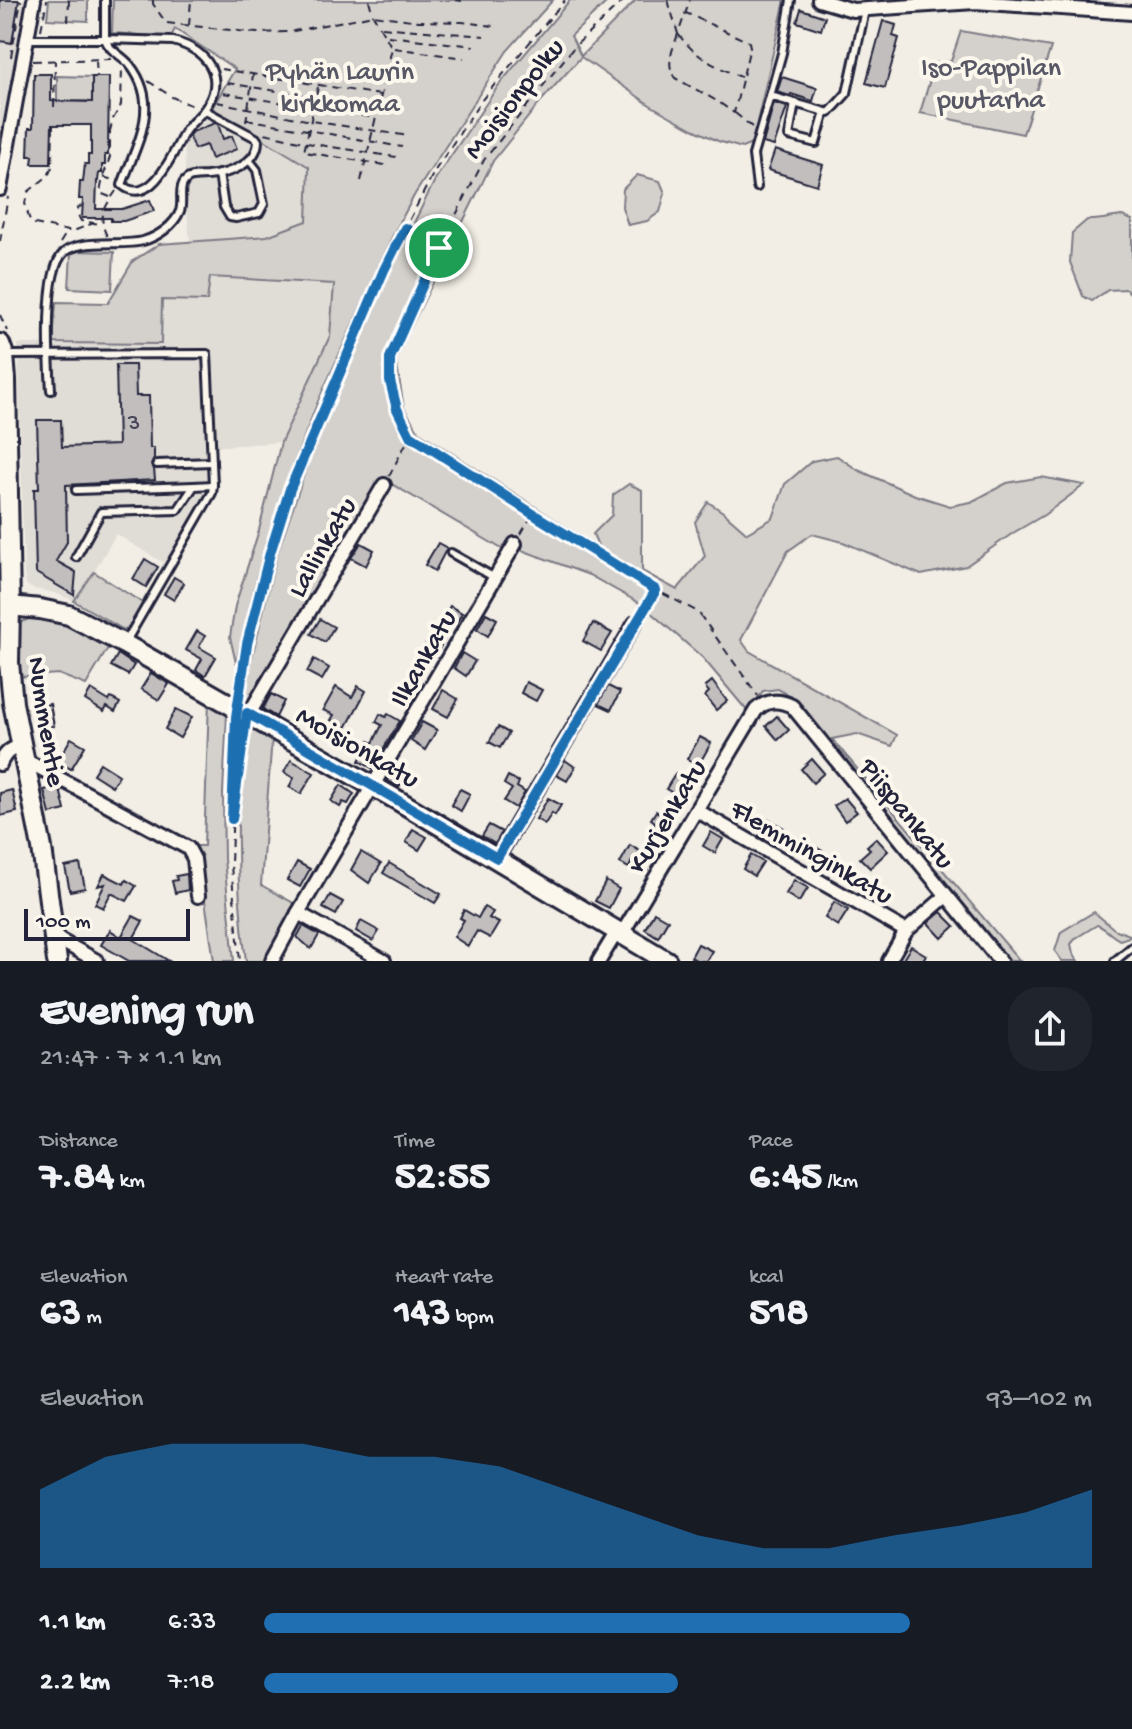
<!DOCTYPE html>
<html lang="en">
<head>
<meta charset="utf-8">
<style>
  :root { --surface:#171b24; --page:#20242c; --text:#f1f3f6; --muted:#9ea1a6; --accent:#1f6fb2 }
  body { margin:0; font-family:"Gochi Hand",sans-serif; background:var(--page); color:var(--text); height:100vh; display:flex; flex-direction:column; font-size:30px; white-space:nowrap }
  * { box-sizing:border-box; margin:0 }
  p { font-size:26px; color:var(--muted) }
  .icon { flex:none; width:44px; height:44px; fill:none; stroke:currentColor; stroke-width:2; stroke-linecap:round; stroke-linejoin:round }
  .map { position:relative; height:961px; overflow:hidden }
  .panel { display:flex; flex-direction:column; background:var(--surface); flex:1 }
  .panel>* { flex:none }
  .scale { position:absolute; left:24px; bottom:20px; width:166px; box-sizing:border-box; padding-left:8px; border:4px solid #22223b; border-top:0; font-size:22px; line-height:28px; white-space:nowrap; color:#22223b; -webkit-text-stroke:6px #fbf7ec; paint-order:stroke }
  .pin { position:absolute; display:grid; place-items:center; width:68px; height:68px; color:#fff; margin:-34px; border:4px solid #fff; border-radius:50%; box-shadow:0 2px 8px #0007 }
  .round { display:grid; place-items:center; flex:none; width:84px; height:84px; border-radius:32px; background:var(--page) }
  .overview { display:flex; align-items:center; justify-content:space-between; height:136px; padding:0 40px }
  h1 { font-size:44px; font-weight:700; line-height:60px }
  .metrics { display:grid; grid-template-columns:repeat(3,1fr); gap:12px; height:136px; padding:8px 40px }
  .metrics div { display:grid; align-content:center }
  .metrics b { font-size:40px; font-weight:700 }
  .metrics small { font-size:22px; font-weight:400 }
  .metrics p { font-size:22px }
  .chart { height:224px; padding:16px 40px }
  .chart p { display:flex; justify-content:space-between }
  .chart svg { width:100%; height:144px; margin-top:8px; fill:var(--accent); opacity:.7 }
  ul { padding:0 40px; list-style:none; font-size:26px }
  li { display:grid; grid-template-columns:128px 96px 1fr; align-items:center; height:60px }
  li i { height:20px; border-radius:10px; background:var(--accent) }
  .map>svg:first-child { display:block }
</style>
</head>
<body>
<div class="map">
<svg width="1132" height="961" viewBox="0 0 1132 961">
  <rect width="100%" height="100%" fill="#f2eee5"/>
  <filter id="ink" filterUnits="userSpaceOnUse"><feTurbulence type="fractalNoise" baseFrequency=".0125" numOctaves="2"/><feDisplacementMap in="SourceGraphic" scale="16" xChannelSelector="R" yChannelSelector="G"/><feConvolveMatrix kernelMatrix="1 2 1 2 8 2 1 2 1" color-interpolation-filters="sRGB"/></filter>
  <g filter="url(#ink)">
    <!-- built -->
    <g fill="#e0dcd6">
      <path d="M0,0H27L0,146Z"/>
      <path d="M212,108L309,167L307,221L267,236L190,241L186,201L184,137Z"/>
      <path d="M210,277L335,284L330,336L281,442L210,447V484L208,495L167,565L116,534L94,572L74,601L55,593L31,588L26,584L24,573L18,344H161L162,299Z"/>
    </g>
    <!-- green -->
    <g fill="#d4d1cc" stroke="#7b7a84" stroke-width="2">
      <path d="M49,0H88V21L47,19Z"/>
      <path d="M113,0H553L507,51L415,194L393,235L317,404L287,481L257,576L236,663L230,637L235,606L259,530L281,442L330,336L334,284L210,277L207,301L162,300L161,344L53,343L56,302L108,303L133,261L159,244L267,236L307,221L309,167L212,108L235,69L175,29L171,37L112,33Z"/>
      <path d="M570,0H609L571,36L581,56L636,0H785L752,144L742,148L718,141L693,129L650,105L581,57L541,101L493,161L406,337L396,360L404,408L419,432L599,548L593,534L612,515L613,495L629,484L642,490V571L677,590L705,556L695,522L708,502L723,512L747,533L773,518L785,484L812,461L837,456L858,470L915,495L950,506L971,502L1007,483L1041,477L1084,485L1044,515L1013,533L966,566L921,575L843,542L812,534L788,551L741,640L749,651L897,735L892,746L857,734L832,739L1020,961H1010L791,696L778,689L763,691L748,712L703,658L641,604L589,575L519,549L507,552L390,483L379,485L254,700L249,702L242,699L277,554L310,457L371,310L436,178L498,86Z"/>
      <path d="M961,31L1051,47L1023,134L920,113L935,63L951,61Z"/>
      <path d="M57,76L92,77V105L87,101H57Z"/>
      <path d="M637,175L660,181L665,193L660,212L647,221L628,225L622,207L623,189Z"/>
      <path d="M1122,216L1132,220V295L1126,289L1108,290L1092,301L1083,296L1070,262L1072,233L1087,220C1099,221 1110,217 1122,216Z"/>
      <path d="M73,251L114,252L112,290L69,288L71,254Z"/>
      <path d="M94,572L144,604L128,629L124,630L74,601Z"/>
      <path d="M32,618L66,621L111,643L86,685L58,674L18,677L16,628L21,622Z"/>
      <path d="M209,700L227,715L223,793L224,859L234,961H214L197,846H204Z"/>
      <path d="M244,721L272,737L261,885L297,905L268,961H246C235,882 236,800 244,721Z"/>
      <path d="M1094,912L1114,929L1132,936L1120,940C1111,936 1106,928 1097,925L1076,938L1071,944L1073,953L1078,961H1062L1055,951L1061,932Z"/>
    </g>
    <!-- building -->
    <g fill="#c2bebe" stroke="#22223b" stroke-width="2">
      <path d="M0,0H19L12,43L0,41Z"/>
      <path d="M801,9L825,17L821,30L797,22Z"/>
      <path d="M883,21L896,25L893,36L899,38L885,88L866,83Z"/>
      <path d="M34,74H51V101L92,102V77H109L108,155H105V165H102V173H99L98,181H97L96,209H122L150,200L154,211L124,221H111V218H82L83,199H79L80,182H83L85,164H88V155H91V125H52L51,164H32L33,156H28L29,128H33Z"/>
      <path d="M782,77L817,88L813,101L791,94L790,96L777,92Z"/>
      <path d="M774,103L787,107L774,146L763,143Z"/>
      <path d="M215,123L218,124L223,139L232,136L237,149L211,159L206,145L194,149L189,136L192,132Z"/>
      <path d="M775,150L823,165L817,185L768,170Z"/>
      <path d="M116,365H135L136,396H149L150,448H154V459L151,465L154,469L155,480L66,485L67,542L56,561L76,572L74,595L36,573L34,489H39L37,420H61L62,447L118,445Z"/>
      <path d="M361,543L374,550L366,566L351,558Z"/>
      <path d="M438,543L447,548L435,571L425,565Z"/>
      <path d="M145,559L158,567L146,587L133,579Z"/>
      <path d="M174,577L184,583L174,600L164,594Z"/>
      <path d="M450,606L462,613L455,626L443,619Z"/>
      <path d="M486,613L497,619L488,636L477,629Z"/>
      <path d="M320,619L334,627L325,642L311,634Z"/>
      <path d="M593,623L612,633L601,651L583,641Z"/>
      <path d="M197,631L205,636L199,647L216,657L205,676L196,670L202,659L186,650Z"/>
      <path d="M432,633L444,640L437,653L425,646Z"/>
      <path d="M462,653L475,661L466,676L454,668Z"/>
      <path d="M118,654L134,665L128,675L111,666Z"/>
      <path d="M314,659L329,668L322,680L307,672Z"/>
      <path d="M151,673L169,684L159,700L141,689Z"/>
      <path d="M712,681L727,701L716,710L705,696L709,692L705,687Z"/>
      <path d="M526,682L542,690L536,701L521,693Z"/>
      <path d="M358,686L366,691L346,728L331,720L334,715L323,710L336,687L352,697Z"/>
      <path d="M608,686L620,692L611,710L598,704Z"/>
      <path d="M91,690L109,701L111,698L120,703L115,712L107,707L104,712L85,700Z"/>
      <path d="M443,690L458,699L448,717L433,709Z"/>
      <path d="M271,694L284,701L276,717L263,709Z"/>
      <path d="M50,704L54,726L36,729L32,707Z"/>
      <path d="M176,709L192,717L180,738L165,729Z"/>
      <path d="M380,714L386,717L388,714L400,721L372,768L359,761L369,741L373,743L382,725L376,722Z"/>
      <path d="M777,716L789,730L778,740L766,726Z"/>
      <path d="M422,722L437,730L425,750L411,741Z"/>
      <path d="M498,727L509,733L500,748L489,742Z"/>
      <path d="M700,737L711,743L698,766L687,759Z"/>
      <path d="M71,738L85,746L71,769L58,761Z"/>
      <path d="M812,759L824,773L813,783L801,769Z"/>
      <path d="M291,760L314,773L301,794L289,787L294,778L284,772Z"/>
      <path d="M565,760L575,767L567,781L556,775Z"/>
      <path d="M100,763L119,775L112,786L93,774Z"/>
      <path d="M393,769L410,776L406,784L402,782L399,787L387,780Z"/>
      <path d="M676,773L690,782L684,793L679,790L676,795L666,789Z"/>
      <path d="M508,776L519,782L517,787L525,792L516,808L504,801L512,789L504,784Z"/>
      <path d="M341,785L354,794L348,804L343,802L340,807L331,801Z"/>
      <path d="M57,787L60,789L65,810L50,814L44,790Z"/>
      <path d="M460,789L470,794L461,811L451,805Z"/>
      <path d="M12,790L17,812L0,816V793Z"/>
      <path d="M548,798L561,805L555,815L552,813L545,824L536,819Z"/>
      <path d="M845,798L857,812L845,821L834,806Z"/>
      <path d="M656,811L669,819L659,835L651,830L655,822L651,819Z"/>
      <path d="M769,819L784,828L774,845L759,836Z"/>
      <path d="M489,825L502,832L495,844L482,836Z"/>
      <path d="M413,829L427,837L419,850L406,842Z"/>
      <path d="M711,832L723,839L715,853L703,846Z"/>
      <path d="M801,838L829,855L823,866L795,849Z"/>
      <path d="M876,838L888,851L870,868L860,858L870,849L867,846Z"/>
      <path d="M630,845L643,853L637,864L632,861L629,868L620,863Z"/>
      <path d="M361,852L381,864L369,883L351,870Z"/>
      <path d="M751,855L763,862L754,876L743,869Z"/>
      <path d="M297,862L310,869L300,887L287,880Z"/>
      <path d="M389,863L441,894L435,903L383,873Z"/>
      <path d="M80,864L85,888L70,891L65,867Z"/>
      <path d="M104,874L124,884L126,880L136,886L127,901L111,893L103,908L95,904L105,884L98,886Z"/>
      <path d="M187,874L188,890L175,893L172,881L177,880L176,876Z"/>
      <path d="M794,880L808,888L799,902L786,894Z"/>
      <path d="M606,881L619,889L609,908L595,901Z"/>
      <path d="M330,895L343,902L336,915L323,908Z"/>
      <path d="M834,902L848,910L838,926L825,918Z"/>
      <path d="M484,907L493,912L489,918L499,923L490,938L477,931L468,946L454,937L464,920L460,918L464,910L478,918Z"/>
      <path d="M654,912L668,920L658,937L645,929Z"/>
      <path d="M941,912L955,926L942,938L928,923Z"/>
      <path d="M133,916L143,921L133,939L169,961H129L101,945L110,930L121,937Z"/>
      <path d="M361,921L379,931L373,941L356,931Z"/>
      <path d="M303,926L319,935L311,949L297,937Z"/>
      <path d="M698,944L712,951L706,961H698L691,957Z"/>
      <path d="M911,946L926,955L922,961H902Z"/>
    </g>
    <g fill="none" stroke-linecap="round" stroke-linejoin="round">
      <!-- lane casing -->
      <g stroke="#22223b" stroke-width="12">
        <g id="lane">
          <path d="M791,0L782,53L770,96L829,113L847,93L865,10"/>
          <path d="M27,39H105V0"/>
          <path d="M105,39L173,41C207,50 228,77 204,110C198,118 189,124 184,133C174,151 151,209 122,185C136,144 162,106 130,65C122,55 109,51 105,39Z"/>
          <path d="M795,103L789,136L816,143L825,112"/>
          <path d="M219,174L224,207L230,217L236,218L259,213L264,204L257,170L249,160"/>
          <path d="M757,187L753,155L770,96"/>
          <path d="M8,355L207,354L213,485L212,493L125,643"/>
          <path d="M51,390C49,360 44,280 61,256C74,237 121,247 143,241C157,237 174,226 180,211C184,200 176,185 189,178C195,176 202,176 207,176C228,174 257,165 258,141L256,138L204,110"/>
          <path d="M157,464L212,462"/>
          <path d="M76,490L194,486"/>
          <path d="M451,553L495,578"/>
          <path d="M76,557L101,512L178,510L194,486L213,485"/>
          <path d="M1115,961L1132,947"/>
        </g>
      </g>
      <!-- street casing -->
      <g stroke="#22223b" stroke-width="18">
        <g id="street">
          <path d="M819,0L853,10L975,2L1132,13"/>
          <path d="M0,189L34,0"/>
          <path d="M249,714L384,485"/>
          <path d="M25,760L188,848L194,859L198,896"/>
          <path d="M0,764C5,753 10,749 21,746"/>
          <path d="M696,810L906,931"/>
          <path d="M497,858L635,623"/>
          <path d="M298,913L384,961"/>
          <path d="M54,937L97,961"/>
          <path d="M272,961L298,913L515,544"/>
          <path d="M599,961L613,938L626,927L756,710C767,700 778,699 792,706L1000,961"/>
          <path d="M889,961L906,931L946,896"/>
        </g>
      </g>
      <!-- secondary casing -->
      <g stroke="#22223b" stroke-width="24">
        <g id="secondary">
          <path d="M0,344L4,355L6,380L10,606L9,663L13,703L42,848L57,961"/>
          <path d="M10,606L40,609L69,615L124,644L399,801L667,961"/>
        </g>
      </g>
      <!-- path -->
      <g stroke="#22223b" stroke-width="2" stroke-dasharray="8 6" stroke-linecap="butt">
        <path d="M153,0V4L166,23L257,33L289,32L373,15L419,21L462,22L493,26"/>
        <path d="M455,0L462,1"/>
        <path d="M624,0L574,47L484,160L425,276L390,358V381L397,409L410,435L533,514L656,590L698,612L758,696"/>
        <path d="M668,0L678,34L690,0"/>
        <path d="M68,22L69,0"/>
        <path d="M189,25L191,0"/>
        <path d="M382,27L484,36"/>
        <path d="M41,30L47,0"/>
        <path d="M678,34C673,49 665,64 675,78L717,101L734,113L750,47L749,42L686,13"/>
        <path d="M678,34C698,59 713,65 741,77"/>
        <path d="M388,36L474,46"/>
        <path d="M394,48L464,58"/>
        <path d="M11,57L21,0"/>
        <path d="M33,61L111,59"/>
        <path d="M96,61L97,77"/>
        <path d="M221,69L380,95"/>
        <path d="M148,81L172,97L195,107"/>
        <path d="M227,83L377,107"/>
        <path d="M318,87L304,152L390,166"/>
        <path d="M223,93L375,118"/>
        <path d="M217,102L311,121L409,136"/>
        <path d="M54,107L55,61"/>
        <path d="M735,113L752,127"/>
        <path d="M246,119L402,147"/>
        <path d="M246,122L253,75"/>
        <path d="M53,125L52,167L48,176L28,192L25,203L29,218L35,224L68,231L76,230L94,223"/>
        <path d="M108,131H110L113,119L121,105L122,69"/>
        <path d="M265,133L307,143L396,157"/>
        <path d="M103,177L113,180"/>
        <path d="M361,181L392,48L373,15L369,0"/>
        <path d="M110,197L100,193L103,177L110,157V132"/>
        <path d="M83,205L78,208L77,213L81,221L100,224"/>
        <path d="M406,229L439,248"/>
        <path d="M107,236C97,217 105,207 116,191"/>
        <path d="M0,241L8,197"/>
        <path d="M60,243L67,232"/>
        <path d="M0,315L7,331"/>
        <path d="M389,476L410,436"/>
        <path d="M521,534L532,515"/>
        <path d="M642,612L656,590"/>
        <path d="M240,692L247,644L270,553L290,489L384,270L434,172L481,101L565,0"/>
        <path d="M235,727L231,866L240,961"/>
        <path d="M234,807L245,730"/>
      </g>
      <!-- lane -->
      <use href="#lane" stroke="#fbf7ec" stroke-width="6"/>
      <!-- street -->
      <use href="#street" stroke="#fbf7ec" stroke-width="12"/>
      <!-- secondary -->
      <use href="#secondary" stroke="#fbf7ec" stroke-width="18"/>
      <!-- path-bridge -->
      <path stroke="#22223b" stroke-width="2" stroke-dasharray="8 6" stroke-linecap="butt" d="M236,717L239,697"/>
    </g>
  </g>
  <g fill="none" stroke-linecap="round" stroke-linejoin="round" filter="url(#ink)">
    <!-- route casing -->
    <g stroke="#fff" stroke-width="16">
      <path id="route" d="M405,228L439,248L390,358V381L397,409L410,435L533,514L656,590L497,858L247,713L232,819L236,717L247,644L270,553L290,489L384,270Z"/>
    </g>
    <!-- route -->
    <use href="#route" stroke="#1f6fb2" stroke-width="10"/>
  </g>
  <g text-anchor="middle" stroke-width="8" stroke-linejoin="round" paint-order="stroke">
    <!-- number labels -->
    <g font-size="24" fill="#4a495c">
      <text x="134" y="429">3</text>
    </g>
    <!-- park labels -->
    <g font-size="28" fill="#575766" stroke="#fbf7ec">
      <text x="991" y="75">Iso-Pappilan<tspan x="991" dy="32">puutarha</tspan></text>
      <text x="340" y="79">Pyhän Laurin<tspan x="340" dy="32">kirkkomaa</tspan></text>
    </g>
    <!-- street labels -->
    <g font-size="28" fill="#22223b" stroke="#fbf7ec">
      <text transform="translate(512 97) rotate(-52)" y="10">Moisionpolku</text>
      <text transform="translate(320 546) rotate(-60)" y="10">Lallinkatu</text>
      <text transform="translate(421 657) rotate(-60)" y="10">Ilkankatu</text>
      <text transform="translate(49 721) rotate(81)" y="10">Nummentie</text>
      <text transform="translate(359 745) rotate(30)" y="10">Moisionkatu</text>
      <text transform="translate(909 812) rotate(51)" y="10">Piispankatu</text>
      <text transform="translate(665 815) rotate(-59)" y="10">Kurjenkatu</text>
      <text transform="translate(813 850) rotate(30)" y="10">Flemminginkatu</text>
    </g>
  </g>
</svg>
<div class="scale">100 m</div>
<div class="pin" style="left:439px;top:248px;background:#1e9e55"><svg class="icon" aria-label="arrive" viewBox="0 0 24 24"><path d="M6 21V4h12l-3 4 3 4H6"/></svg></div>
</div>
<section class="panel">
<div class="overview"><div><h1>Evening run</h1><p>21:47 · 7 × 1.1 km</p></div><a class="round"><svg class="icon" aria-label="share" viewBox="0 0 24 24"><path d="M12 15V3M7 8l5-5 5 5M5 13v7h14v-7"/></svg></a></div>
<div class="metrics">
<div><p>Distance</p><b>7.84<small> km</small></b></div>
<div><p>Time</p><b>52:55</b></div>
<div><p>Pace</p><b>6:45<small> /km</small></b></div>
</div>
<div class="metrics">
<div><p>Elevation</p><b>63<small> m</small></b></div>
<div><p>Heart rate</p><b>143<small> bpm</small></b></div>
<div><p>kcal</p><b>518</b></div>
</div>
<div class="chart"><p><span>Elevation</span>93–102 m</p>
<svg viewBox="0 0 160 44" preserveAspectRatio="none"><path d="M0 44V20L10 10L20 6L30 6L40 6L50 10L60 10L70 13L80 20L90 27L100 34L110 38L120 38L130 34L140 31L150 27L160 20V44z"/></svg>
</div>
<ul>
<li><b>1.1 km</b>6:33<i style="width:78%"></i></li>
<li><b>2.2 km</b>7:18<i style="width:50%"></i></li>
</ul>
</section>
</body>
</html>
